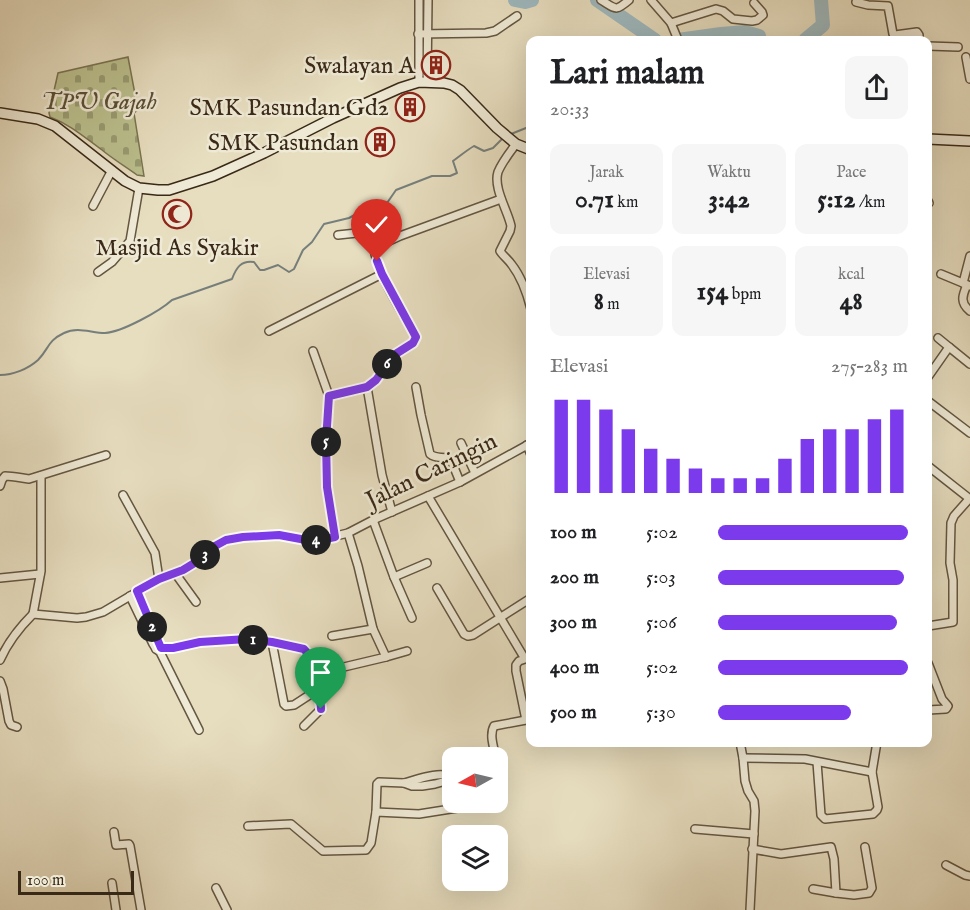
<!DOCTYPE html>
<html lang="id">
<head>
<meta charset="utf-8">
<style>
  :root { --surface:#fff; --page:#f6f6f6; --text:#202124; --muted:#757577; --accent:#7c3aed }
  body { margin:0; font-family:"IM FELL English",serif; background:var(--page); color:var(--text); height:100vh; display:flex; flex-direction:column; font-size:22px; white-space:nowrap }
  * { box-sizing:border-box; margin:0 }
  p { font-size:20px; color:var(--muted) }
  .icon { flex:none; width:33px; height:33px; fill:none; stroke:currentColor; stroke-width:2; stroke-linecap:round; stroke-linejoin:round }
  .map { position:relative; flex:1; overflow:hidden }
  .sheet { position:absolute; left:526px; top:36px; width:406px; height:711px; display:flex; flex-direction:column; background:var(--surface); border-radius:12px; box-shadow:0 6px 24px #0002 }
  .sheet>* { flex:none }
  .needle { width:39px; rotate:262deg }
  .tools { position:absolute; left:442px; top:747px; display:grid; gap:12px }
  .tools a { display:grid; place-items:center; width:66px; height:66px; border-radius:12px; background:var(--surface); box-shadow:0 6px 24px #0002; font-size:30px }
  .scale { position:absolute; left:18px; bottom:15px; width:116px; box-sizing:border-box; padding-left:6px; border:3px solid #392917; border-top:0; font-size:16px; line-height:21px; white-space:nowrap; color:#392917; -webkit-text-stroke:4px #efead6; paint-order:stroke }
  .pin { position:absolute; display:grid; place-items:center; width:51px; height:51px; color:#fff; margin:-62px -26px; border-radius:50% 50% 50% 0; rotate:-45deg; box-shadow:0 0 6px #0007 }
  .pin .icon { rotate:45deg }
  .km { position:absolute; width:30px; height:30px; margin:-15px; border-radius:50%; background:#222; color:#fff; font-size:16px; line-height:30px; text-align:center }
  .round { display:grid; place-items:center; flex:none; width:63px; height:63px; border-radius:12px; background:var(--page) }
  .headline { display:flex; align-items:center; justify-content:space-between; height:102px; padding:0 24px }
  h1 { font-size:33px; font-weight:700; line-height:45px }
  .metrics { display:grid; grid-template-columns:repeat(3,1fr); gap:9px; height:102px; padding:6px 24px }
  .metrics div { display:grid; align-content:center; border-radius:12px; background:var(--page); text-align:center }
  .metrics b { font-size:26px; font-weight:700 }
  .metrics small { font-size:16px; font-weight:400 }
  .metrics p { font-size:16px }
  .chart { height:168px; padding:12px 24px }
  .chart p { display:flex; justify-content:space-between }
  .chart svg { width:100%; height:108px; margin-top:6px; stroke:var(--accent); stroke-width:6 }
  ul { padding:0 24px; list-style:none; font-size:20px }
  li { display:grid; grid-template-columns:96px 72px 1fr; align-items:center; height:45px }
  li i { height:15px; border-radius:8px; background:var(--accent) }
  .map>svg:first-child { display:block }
</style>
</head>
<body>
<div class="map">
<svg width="970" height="910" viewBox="0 0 970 910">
  <defs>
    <pattern id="cemetery-stones" width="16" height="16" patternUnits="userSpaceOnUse" patternTransform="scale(1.5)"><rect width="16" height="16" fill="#bbc08e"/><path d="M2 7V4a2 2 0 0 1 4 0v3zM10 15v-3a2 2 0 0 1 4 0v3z" fill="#999c73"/></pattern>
  </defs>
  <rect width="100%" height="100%" fill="#e7dec0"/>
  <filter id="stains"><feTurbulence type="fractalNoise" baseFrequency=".00333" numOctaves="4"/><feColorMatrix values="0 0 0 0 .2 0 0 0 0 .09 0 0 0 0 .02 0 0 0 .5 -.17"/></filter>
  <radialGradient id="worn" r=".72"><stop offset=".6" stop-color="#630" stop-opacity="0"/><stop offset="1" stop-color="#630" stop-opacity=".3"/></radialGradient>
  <!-- cemetery -->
  <path fill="url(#cemetery-stones)" stroke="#7a7452" stroke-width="1.5" d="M128,57L138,110L134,113L144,176L137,175C126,167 113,159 102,150C84,137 71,125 50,117L49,113L58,73Z"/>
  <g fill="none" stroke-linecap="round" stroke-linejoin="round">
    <!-- stream -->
    <g stroke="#767f7c" stroke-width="2">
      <path d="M511,134L531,126"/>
      <path d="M0,375C13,375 28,369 38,360C49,349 47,341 64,333C78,326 91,333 105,333C122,332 160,311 172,300L232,279C236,268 241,260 254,262L260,270H264L278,265L289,272L294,269L303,250L312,242L324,224L349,218L362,211L387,203L396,190L432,176H450L457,173L453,161C460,156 467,150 474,146L484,151L493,148L503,138"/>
    </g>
    <!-- river -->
    <g stroke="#9eb9bf" stroke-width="14">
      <path d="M515,0L525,2L532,0"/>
      <path d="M597,0L655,40"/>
      <path d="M678,40L721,34L745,32L759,36V40"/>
      <path d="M805,40L823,25L821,0"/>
    </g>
    <!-- street casing -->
    <g stroke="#645641" stroke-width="10">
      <g id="street">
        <path d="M601,0C616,9 615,12 629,0"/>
        <path d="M651,0L671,23L678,40"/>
        <path d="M856,2L868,5L888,6L893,34L895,35L917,32L919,35V40"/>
        <path d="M671,23L716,9L723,11L733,19L752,21L757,20L763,15L762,12L754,3"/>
        <path d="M418,34L486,33L495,31L517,16"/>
        <path d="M928,46L958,47"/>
        <path d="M966,57L970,79"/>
        <path d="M427,81L428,0"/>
        <path d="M419,82V0"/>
        <path d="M516,144C510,152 502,162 498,172C493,188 508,211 511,226L510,231L500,251C503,256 508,259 512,265C522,278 527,293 531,309"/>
        <path d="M928,201L929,203"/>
        <path d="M93,206L112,170"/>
        <path d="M338,235L366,232L369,242L374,248"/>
        <path d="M98,272L112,262L130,241L139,188"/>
        <path d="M941,274L970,286"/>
        <path d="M963,283L970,256"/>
        <path d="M967,285C962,296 960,303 970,311"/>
        <path d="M269,331L382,274"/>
        <path d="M938,338L949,347"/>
        <path d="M313,351L329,396"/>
        <path d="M928,377L949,347L970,364"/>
        <path d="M367,387L382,475L392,512"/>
        <path d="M416,387L421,415L430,454C437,460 444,455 451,460L460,482"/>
        <path d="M928,401L970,433"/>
        <path d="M461,443L475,473"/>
        <path d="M527,445L531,455"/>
        <path d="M928,466L970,499"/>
        <path d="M0,486L2,480L5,476C13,476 21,478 29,479L106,455"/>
        <path d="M123,495L155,553L159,579"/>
        <path d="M428,496L525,659L519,661L516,665V671L526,720L494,726C489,735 494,748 496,758"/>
        <path d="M373,520L394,577L427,563"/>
        <path d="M335,537L327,487L325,441L329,396L367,387L376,380L394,355L413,343L416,337C404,315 376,272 374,248L400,236L501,199"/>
        <path d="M175,573L196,602"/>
        <path d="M394,577L412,618"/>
        <path d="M0,578L40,574"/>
        <path d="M437,588L464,634L468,636L473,635L531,598"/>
        <path d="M137,591L159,642L161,650"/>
        <path d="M130,596L153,644L156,649L160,652L199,730"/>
        <path d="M33,614L41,571V476"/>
        <path d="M928,626L953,622V580L950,563L951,523L954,516L969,499"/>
        <path d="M332,636L373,629"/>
        <path d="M272,642L305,649L310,656L317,690L294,705L286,706L284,704Z"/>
        <path d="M156,649L173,648L200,642L247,639L272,642"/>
        <path d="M386,657L407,651"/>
        <path d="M0,660C8,642 19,628 33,614L77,618L86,617L103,612L159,579L183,570L201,559L215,546L226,540L243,537L279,535L306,540H320L348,533L373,520L460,482L531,443"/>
        <path d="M928,663L942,699L948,706L946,709L928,710"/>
        <path d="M327,671L386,657L373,629L358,566L348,533"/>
        <path d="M0,681L3,689L9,721L11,725L17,727"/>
        <path d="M304,726L321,709L320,696L317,690"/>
        <path d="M740,742L743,758L745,781L748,791L754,801L755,811L750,910"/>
        <path d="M743,758L805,759L872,772"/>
        <path d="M817,762L821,815L825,819L873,814L877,810L878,807L872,772L877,742"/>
        <path d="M498,770L502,795L498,801"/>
        <path d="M404,783C419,779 438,771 453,777"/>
        <path d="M376,812L377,784L379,782L404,783L412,786H422L435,784L453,779"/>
        <path d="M248,826L291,824L323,851L366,850L371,843L376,812L419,814L495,802"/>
        <path d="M695,829L754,834"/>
        <path d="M114,832L116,845L129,844L130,846L141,910"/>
        <path d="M752,849L781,854L831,847L834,859L836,893L854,895L869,893L872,888L865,847"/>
        <path d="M946,865L965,875L970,876"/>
        <path d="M112,883L116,910"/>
        <path d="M216,888L227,910"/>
        <path d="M813,889L836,893"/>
      </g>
    </g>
    <!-- secondary casing -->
    <g stroke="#392917" stroke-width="12">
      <g id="secondary">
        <path d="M0,113L38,119L55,126L125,181L139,188L158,190H169L213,176L264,153L333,118L400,88L419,82L444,83L452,85L460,90L497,128L516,144L531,150"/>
        <path d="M928,139L970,141"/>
      </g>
    </g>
    <!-- street -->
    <use href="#street" stroke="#efead6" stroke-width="7"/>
    <!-- secondary -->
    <use href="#secondary" stroke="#efead6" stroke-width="9"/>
  </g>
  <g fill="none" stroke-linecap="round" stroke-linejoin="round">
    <!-- route casing -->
    <g stroke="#fff" stroke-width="12">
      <path id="route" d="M321,709C321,702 319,697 317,690C313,676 315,660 304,649L272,642L247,639L200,642L173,648H161L137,591L159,579L183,570L201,559L215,546L226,540L243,537L279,535L306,540H320L335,537L327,487L326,441L329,396L367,387L376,380L394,355L413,343L416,337L382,274L377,261"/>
    </g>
    <!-- route -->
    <use href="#route" stroke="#7c3aed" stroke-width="8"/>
  </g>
  <!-- icons -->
  <defs>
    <g id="building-ring" transform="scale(1.5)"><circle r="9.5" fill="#efead6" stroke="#8f2418" stroke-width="1.5"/><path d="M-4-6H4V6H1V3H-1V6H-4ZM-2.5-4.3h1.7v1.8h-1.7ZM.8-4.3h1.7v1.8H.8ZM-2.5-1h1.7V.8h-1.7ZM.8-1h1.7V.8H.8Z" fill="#8f2418"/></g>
    <g id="mosque-ring" transform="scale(1.5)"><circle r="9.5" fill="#efead6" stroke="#8f2418" stroke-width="1.5"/><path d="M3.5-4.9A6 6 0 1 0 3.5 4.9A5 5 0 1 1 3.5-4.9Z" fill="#8f2418"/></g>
  </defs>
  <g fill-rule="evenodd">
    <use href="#building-ring" x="436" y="65"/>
    <use href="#building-ring" x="410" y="107"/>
    <use href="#building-ring" x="380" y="142"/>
    <use href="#mosque-ring" x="177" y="214"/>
  </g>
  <g text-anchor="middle" stroke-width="5" stroke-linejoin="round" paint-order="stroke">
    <!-- poi labels -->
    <g font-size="24" fill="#392917" stroke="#efead6" text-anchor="end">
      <text x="415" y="73">Swalayan A</text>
      <text x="389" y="115">SMK Pasundan Gd2</text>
      <text x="359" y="150">SMK Pasundan</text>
      <text x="177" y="255" text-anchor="middle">Masjid As Syakir</text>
    </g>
    <!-- park labels -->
    <g font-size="24" font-style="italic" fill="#5a4f35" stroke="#efead6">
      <text x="99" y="109">TPU Gajah</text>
    </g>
    <!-- street labels -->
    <g font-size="24" fill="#392917" stroke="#efead6">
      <text transform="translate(431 470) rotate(-26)" y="8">Jalan Caringin</text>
    </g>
  </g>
  <rect width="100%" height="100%" filter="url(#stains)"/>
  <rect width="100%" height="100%" fill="url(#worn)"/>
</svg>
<div class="tools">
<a><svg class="needle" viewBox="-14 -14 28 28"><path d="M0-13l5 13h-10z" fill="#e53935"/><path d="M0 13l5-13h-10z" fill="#757577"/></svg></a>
<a><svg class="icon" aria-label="layers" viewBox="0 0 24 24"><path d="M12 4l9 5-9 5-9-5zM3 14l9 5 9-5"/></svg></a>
</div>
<div class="scale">100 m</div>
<div class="pin" style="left:321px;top:709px;background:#1e9e55"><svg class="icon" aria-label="arrive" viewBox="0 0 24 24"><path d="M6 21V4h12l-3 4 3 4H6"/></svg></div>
<div class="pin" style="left:377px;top:261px;background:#d93025"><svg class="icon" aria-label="check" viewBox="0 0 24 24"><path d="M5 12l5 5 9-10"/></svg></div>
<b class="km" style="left:253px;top:640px">1</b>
<b class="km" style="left:152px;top:627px">2</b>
<b class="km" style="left:205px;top:555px">3</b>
<b class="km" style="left:316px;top:540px">4</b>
<b class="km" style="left:326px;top:442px">5</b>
<b class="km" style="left:387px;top:364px">6</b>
<section class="sheet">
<div class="headline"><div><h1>Lari malam</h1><p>20:33</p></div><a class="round"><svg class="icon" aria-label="share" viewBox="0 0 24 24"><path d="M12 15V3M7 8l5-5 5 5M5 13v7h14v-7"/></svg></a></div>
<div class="metrics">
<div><p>Jarak</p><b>0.71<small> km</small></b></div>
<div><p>Waktu</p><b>3:42</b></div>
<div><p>Pace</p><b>5:12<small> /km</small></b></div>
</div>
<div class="metrics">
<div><p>Elevasi</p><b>8<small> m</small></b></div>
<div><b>154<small> bpm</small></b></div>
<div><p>kcal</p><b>48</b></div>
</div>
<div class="chart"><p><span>Elevasi</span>275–283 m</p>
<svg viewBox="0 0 160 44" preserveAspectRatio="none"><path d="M5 44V6M15 44V6M25 44V10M35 44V18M45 44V26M55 44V30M65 44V34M75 44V38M85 44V38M95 44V38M105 44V30M115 44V22M125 44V18M135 44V18M145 44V14M155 44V10"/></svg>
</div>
<ul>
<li><b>100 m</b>5:02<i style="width:100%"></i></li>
<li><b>200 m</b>5:03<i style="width:98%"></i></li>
<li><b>300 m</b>5:06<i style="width:94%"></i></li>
<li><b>400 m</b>5:02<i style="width:100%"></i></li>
<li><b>500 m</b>5:30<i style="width:70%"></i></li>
</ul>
</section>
</div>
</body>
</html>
